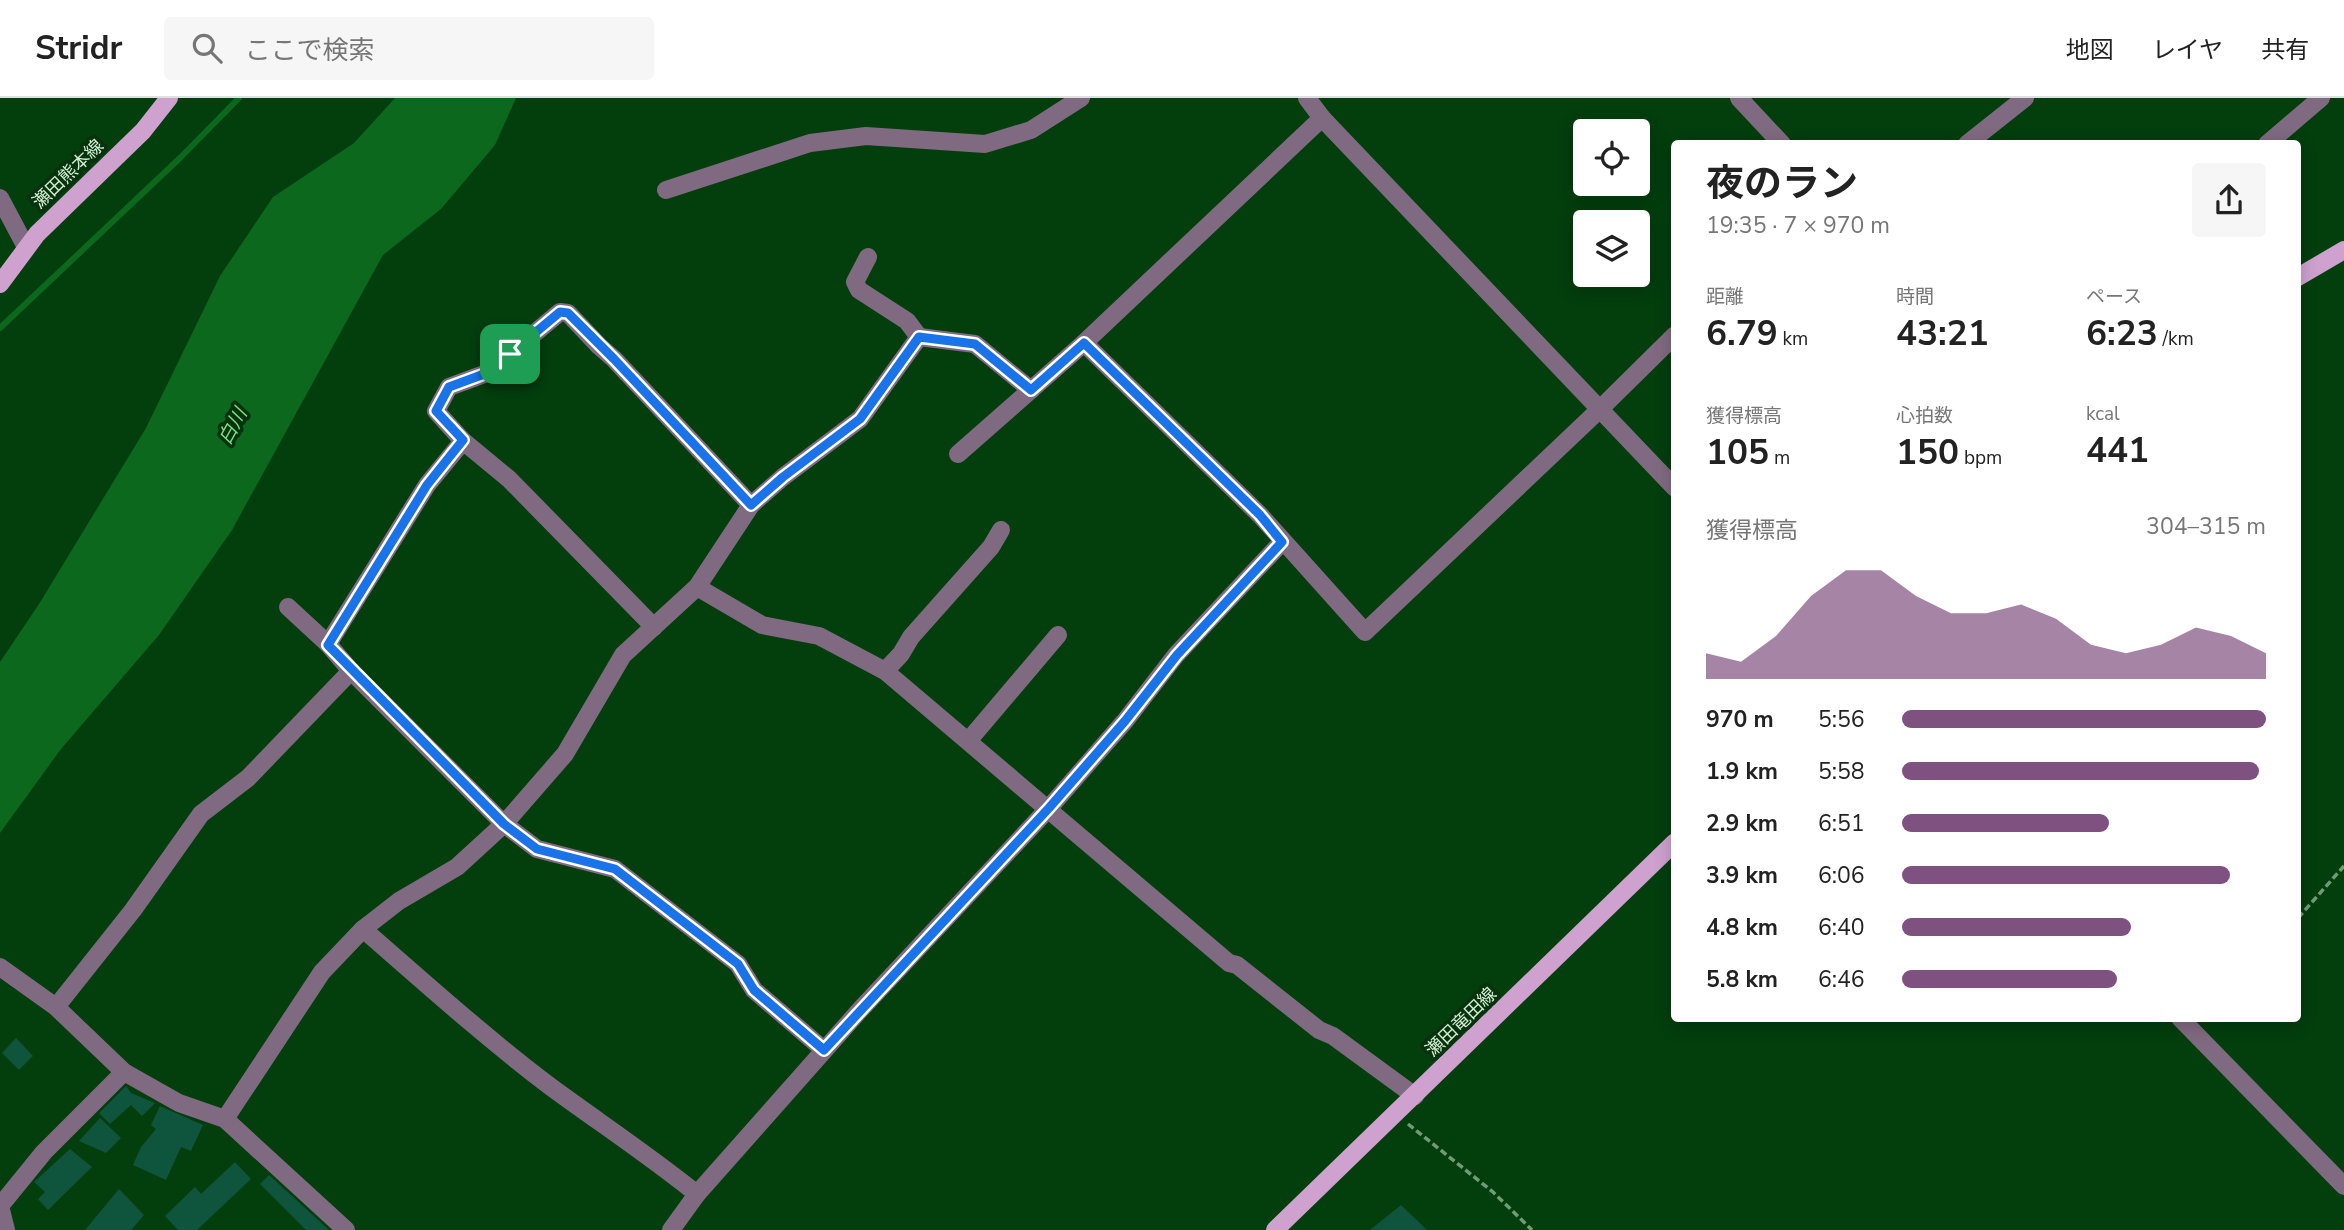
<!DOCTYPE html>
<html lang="ja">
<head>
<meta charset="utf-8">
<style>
  :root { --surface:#fff; --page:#f6f6f6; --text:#222; --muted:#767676; --line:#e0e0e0; --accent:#7f5181 }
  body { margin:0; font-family:"Nunito Sans","Noto Sans JP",sans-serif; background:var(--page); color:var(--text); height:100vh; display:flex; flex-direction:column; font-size:26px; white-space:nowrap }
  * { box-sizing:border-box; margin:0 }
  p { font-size:23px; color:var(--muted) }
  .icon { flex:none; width:38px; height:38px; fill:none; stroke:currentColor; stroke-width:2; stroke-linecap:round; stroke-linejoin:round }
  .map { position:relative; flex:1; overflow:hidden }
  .side { position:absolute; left:1671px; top:42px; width:630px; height:882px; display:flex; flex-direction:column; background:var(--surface); border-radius:7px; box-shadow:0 4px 18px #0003 }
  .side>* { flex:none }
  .tools { position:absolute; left:1573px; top:21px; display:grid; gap:14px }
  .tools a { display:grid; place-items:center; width:77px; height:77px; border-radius:7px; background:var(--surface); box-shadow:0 4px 18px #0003; font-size:35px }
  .pin { position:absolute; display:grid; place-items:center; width:60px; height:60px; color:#fff; margin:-30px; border-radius:14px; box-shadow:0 4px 10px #0006 }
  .round { display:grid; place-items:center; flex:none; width:74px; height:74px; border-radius:7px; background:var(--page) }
  .headline { display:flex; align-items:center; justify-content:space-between; height:119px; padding:0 35px }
  h1 { font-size:38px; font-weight:700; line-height:52px }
  .figures { display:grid; grid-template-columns:repeat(3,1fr); gap:10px; height:119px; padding:7px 35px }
  .figures div { display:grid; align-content:center }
  .figures b { font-size:35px; font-weight:700 }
  .figures small { font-size:19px; font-weight:400 }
  .figures p { font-size:19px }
  .chart { height:196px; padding:14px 35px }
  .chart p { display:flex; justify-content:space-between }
  .chart svg { width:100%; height:126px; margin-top:7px; fill:var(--accent); opacity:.7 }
  ul { padding:0 35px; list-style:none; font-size:23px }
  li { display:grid; grid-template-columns:112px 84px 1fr; align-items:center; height:52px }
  li i { height:18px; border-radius:9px; background:var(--accent) }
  header { display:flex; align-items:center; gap:42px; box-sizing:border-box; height:98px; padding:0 35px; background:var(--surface); border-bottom:2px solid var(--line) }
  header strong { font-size:33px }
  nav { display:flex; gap:38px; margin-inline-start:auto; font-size:24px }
  .search { width:490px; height:63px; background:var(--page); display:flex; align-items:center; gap:18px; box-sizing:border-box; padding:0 24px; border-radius:7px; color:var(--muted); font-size:26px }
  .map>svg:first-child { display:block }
</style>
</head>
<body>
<header>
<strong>Stridr</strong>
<div class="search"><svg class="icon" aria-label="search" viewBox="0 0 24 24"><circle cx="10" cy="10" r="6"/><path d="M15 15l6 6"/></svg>ここで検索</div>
<nav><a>地図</a><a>レイヤ</a><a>共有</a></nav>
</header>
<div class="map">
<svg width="2344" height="1132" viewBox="0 0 2344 1132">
  <rect width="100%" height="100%" fill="#033e0d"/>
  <!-- water -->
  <path fill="#0b681d" d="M395,0H516L495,47L441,111L383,157L232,432L159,537L61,651L0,735V564L39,506L146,330L220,178L273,99L354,45Z"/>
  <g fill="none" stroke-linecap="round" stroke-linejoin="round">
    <!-- stream -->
    <path stroke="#0b681d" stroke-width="6" d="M0,230L181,59L239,0"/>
  </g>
  <!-- building -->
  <g fill="#0f553d">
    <path d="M16,940L33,958L19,972L2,955Z"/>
    <path d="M126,988L131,995L155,1005L142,1018L131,1007L110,1026L99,1015Z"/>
    <path d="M160,1008L203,1027L191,1053L181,1049L166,1082L133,1067L141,1049L156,1031L151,1027Z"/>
    <path d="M100,1020L121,1040L106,1055L79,1043Z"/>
    <path d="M70,1051L92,1069L48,1112L38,1101L45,1094L34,1084Z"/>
    <path d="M235,1064L251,1081L197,1132H178L165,1118L195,1089L201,1096Z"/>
    <path d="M269,1077L329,1132H306L260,1086Z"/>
    <path d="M119,1091L144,1117L131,1132H85Z"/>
    <path d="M1401,1107L1427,1132H1370Z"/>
  </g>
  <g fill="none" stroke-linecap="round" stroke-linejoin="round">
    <!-- path -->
    <g stroke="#709b75" stroke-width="3.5" stroke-dasharray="7 3.5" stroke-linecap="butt">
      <path d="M2298,820L2344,768"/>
      <path d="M1408,1026L1493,1094L1532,1132"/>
    </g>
    <!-- minor -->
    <g stroke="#806a81" stroke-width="18">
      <path d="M1307,0L1322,20"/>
      <path d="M1739,0L1782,46"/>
      <path d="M1967,46L2025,0"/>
      <path d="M2267,46L2321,0"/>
      <path d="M666,92L810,45L866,38L985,46L1031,32L1081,0"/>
      <path d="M0,100L26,149"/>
      <path d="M868,159L855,184L859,192L907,223L919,239"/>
      <path d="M1084,245L1260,417L1365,534L1599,312L1675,237"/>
      <path d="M463,343L436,313L449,289L487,275L560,214L568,215L599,248L614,261L751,407"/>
      <path d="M958,356L1084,245L1322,20L1675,390"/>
      <path d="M697,489L762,527L819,538L885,573L1229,865L1237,867L1319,932L1333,938L1415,998"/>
      <path d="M288,509L328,546"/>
      <path d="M351,573L504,726L537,751L615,771L738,866L754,892L824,952"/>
      <path d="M885,573L901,556L911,539L991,449L1001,432"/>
      <path d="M969,642L1058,537"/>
      <path d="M363,831C425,885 486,940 551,989C600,1025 650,1058 697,1096"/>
      <path d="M0,869L56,909L124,974L179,1005L225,1021L346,1132"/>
      <path d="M56,909L133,812L201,716L248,680L351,573L328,546L427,387L463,343L509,381L654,529"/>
      <path d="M2180,920L2344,1088"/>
      <path d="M225,1021L322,874L363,831L399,803L457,769L504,726L565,656L623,557L697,489L751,407L783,379L860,321L919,239L975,246L1031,292"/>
      <path d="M6,1132L0,1108L44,1054L124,974"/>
      <path d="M671,1132L697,1096L859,913L1049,710L1125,623L1176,557L1282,444"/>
    </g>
    <!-- major -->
    <g stroke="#cea1cf" stroke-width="18">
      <path d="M2298,179L2344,152"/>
      <path d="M0,186L37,136L143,33L169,0"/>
      <path d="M1275,1132L1675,744"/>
    </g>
  </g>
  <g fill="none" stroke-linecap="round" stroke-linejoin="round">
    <!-- route casing -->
    <g stroke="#fff" stroke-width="14">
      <path id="route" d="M560,214L568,215L614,261L751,407L783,379L860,321L919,239L975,246L1031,292L1084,245L1260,417L1282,444L1177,557L1125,623L1049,710L824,952L754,892L738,866L615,771L537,751L504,726L328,547L427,387L463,342L436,313L449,289L487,275Z"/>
    </g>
    <!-- route -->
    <use href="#route" stroke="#1a73e8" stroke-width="9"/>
  </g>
  <g text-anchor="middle" stroke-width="7" stroke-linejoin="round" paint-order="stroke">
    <!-- street labels -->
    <g font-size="18" fill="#d3efd3" stroke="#07320d">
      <text transform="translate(68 76) rotate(-44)" y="6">瀬田熊本線</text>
      <text transform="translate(1461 924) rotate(-44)" y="6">瀬田竜田線</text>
    </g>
    <!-- water labels -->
    <g font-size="19" font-style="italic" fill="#79e17f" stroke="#07320d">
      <text transform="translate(232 328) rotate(-61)" y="7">白川</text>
    </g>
  </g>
</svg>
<div class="tools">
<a><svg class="icon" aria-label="locate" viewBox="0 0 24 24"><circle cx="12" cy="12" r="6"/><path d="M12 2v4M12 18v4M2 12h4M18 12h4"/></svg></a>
<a><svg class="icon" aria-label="layers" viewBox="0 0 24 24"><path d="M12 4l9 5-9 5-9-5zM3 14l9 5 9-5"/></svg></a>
</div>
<div class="pin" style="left:510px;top:256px;background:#1e9e55"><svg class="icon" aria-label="arrive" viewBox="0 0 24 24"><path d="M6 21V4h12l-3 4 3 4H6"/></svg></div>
<section class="side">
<div class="headline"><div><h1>夜のラン</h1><p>19:35 · 7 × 970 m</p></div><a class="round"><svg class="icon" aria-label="share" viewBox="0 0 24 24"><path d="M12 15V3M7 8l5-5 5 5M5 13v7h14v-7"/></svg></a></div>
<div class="figures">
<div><p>距離</p><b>6.79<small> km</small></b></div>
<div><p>時間</p><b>43:21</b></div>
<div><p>ペース</p><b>6:23<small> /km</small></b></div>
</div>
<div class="figures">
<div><p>獲得標高</p><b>105<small> m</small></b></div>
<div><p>心拍数</p><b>150<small> bpm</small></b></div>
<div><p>kcal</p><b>441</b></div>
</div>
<div class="chart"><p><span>獲得標高</span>304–315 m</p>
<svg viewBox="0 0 160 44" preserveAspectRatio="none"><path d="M0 44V35L10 38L20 29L30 15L40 6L50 6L60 15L70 21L80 21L90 18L100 23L110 32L120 35L130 32L140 26L150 29L160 35V44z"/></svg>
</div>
<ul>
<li><b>970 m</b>5:56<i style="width:100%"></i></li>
<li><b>1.9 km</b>5:58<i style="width:98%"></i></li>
<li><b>2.9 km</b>6:51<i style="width:57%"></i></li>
<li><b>3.9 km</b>6:06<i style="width:90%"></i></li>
<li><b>4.8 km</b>6:40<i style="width:63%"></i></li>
<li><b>5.8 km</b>6:46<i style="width:59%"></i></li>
</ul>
</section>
</div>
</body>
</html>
